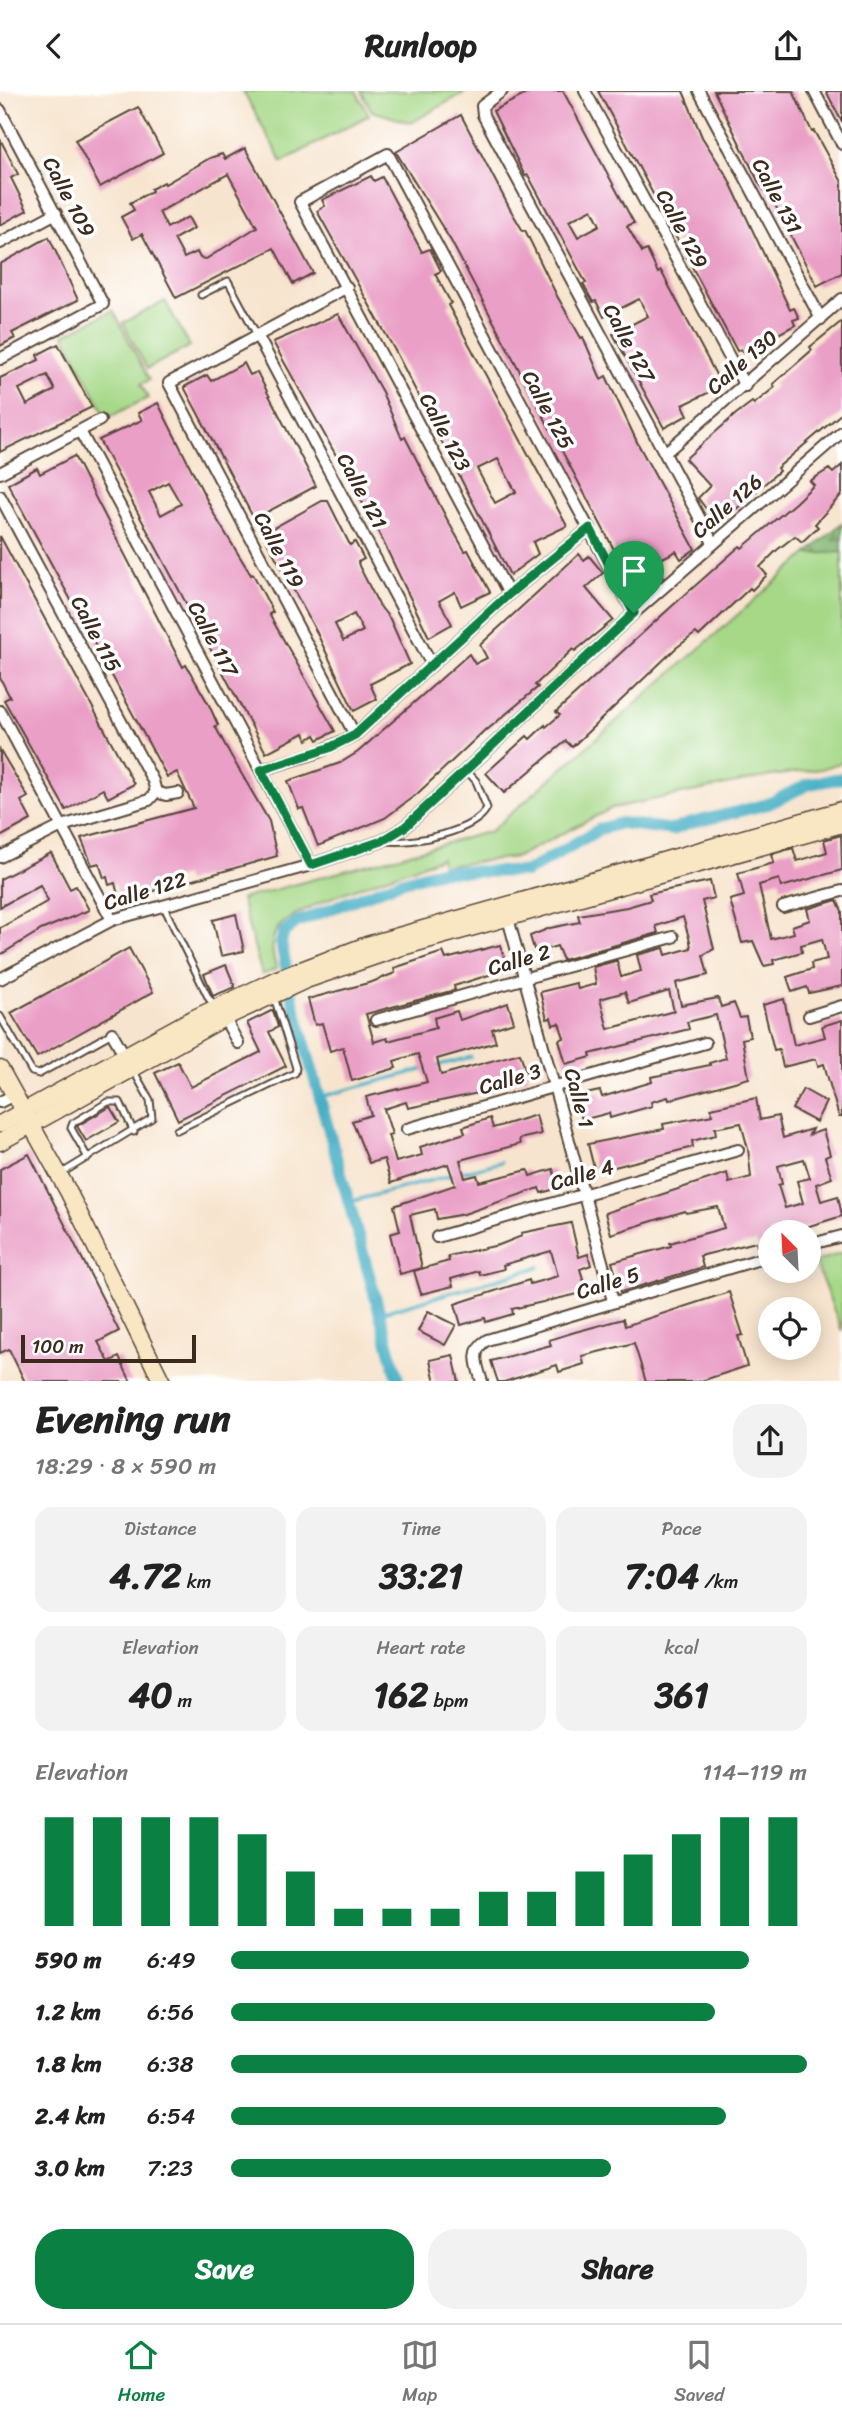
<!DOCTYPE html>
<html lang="en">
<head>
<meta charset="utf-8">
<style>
  :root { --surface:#fff; --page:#f2f2f2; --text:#222; --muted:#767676; --line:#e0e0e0; --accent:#0b8043 }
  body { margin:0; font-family:Sriracha,sans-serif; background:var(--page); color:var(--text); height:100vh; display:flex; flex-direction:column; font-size:26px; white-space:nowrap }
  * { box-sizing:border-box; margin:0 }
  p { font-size:23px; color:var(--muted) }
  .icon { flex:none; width:38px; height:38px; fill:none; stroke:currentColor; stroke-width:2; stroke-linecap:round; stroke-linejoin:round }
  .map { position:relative; height:1290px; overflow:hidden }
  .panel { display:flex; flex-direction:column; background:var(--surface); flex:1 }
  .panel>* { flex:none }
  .needle { width:46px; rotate:336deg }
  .controls { position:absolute; left:758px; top:1129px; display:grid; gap:14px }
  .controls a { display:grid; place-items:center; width:63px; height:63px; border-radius:50%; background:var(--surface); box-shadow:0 4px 18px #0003; font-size:35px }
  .scale { position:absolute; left:21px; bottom:18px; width:175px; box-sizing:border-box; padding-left:7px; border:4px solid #3b2a1e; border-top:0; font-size:19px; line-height:24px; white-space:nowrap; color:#3b2a1e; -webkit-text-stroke:5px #fff; paint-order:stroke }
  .pin { position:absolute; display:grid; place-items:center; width:60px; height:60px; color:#fff; margin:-72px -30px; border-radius:50% 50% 50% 0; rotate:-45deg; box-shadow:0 0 7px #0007 }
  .pin .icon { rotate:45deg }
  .round { display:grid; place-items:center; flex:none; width:74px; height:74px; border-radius:28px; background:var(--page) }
  .head { display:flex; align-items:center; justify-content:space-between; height:119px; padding:0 35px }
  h1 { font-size:38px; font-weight:700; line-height:52px }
  .figures { display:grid; grid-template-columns:repeat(3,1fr); gap:10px; height:119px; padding:7px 35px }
  .figures div { display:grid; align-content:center; border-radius:18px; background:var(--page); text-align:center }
  .figures b { font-size:35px; font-weight:700 }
  .figures small { font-size:19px; font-weight:400 }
  .figures p { font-size:19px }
  .chart { height:196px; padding:14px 35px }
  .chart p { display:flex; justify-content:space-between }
  .chart svg { width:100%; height:126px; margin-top:7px; stroke:var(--accent); stroke-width:6 }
  .action { display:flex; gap:14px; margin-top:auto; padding:14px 35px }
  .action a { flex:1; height:80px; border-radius:28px; background:var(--accent); color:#fff; font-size:28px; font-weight:700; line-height:80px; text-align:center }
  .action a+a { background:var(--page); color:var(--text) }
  ul { padding:0 35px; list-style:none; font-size:23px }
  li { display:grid; grid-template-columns:112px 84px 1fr; align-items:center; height:52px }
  li i { height:18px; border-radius:9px; background:var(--accent) }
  header { display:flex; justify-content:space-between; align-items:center; height:91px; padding:0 35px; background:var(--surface); font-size:32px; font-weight:700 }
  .menu { display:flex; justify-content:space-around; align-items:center; height:98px; border-top:2px solid var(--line); background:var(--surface); font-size:19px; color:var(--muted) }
  .menu a { display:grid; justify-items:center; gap:4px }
  .menu .active { color:var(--accent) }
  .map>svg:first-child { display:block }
</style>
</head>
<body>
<header><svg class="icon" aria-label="back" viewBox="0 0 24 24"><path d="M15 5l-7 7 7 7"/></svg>Runloop<svg class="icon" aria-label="share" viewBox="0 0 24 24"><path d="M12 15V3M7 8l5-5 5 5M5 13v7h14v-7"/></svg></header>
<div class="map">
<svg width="842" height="1291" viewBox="0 0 842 1291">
  <defs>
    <pattern id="forest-firs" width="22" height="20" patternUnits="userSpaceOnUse" patternTransform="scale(1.75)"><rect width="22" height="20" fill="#84b874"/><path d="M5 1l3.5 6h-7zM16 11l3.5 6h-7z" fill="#6d965f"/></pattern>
  </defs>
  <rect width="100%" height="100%" fill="#fff"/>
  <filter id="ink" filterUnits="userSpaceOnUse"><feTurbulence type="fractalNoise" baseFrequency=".0143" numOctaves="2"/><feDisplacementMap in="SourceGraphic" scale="14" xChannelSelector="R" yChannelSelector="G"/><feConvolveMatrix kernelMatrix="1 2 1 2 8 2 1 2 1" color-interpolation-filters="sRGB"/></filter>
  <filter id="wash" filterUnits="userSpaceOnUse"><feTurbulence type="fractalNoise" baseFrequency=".00686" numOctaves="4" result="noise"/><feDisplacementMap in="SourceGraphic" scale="28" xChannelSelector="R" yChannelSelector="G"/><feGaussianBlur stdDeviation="1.57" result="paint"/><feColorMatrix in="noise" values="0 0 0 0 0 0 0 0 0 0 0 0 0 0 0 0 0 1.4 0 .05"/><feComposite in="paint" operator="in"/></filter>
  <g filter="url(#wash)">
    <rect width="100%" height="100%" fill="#f7e4ce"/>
    <!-- green -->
    <g fill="#a6d887" stroke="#708152" stroke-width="2">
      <path d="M243,0H356L369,24L282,71Z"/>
      <path d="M361,0H467L411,32L372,20Z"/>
      <path d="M165,210L190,255L147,278L123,232Z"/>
      <path d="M113,219L149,289L141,293L148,307L107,327L64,244Z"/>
      <path d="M842,461V671L821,678L771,685L612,717L517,766L442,775L441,767C407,780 299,813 279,836C269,847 272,865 277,878L262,884L241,808L491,740L807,463Z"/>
      <path d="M842,1162V1240L815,1171Z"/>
    </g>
    <!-- forest -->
    <path fill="url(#forest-firs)" stroke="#607149" stroke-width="2" d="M842,432V461L807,463Z"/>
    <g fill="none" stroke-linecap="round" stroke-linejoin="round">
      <!-- stream -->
      <g stroke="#46afc5" stroke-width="3.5">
        <path d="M436,975L471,966"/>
        <path d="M320,1006L425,978"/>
        <path d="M349,1111L501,1071"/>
        <path d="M380,1222L539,1176"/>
      </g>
      <!-- canal -->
      <path stroke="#46afc5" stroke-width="12" d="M398,1288L294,914L281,852L284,841L297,831L400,791L440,780L526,781L600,738L621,732L673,739L688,733L768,713L809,693L842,687"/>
    </g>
    <g id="blocks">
      <!-- building -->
      <g fill="#ea9fc6" fill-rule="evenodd">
        <path d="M532,0H563L634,132L627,135L642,161L647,159L658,182L661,180L722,295L683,314L688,324L664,337L613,243L648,225L639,208L604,226L596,210L593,211L583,193L586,192L528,84L525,85L493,20ZM592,118L600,134L578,146L569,130Z"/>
        <path d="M598,0H683L702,46L728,87L790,219L794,217L799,227L793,229L795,234L743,262L741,258L737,260Z"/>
        <path d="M714,0H793L812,41L814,40L842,91V182L817,195L774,112L759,92Z"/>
        <path d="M826,0H842V31Z"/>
        <path d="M138,16L163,62L100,96L75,49Z"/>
        <path d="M461,24L510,118L523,140L525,139L557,205L581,247L583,246L601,288L606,285L638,353L695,458L681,468L676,460L655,471L663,486L637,502L451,150L396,61Z"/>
        <path d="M0,48L18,83L11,87L27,119L0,134Z"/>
        <path d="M245,57L313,182L293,193L274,157L176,207L142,143L133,148L121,126L134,119L130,112L152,100L151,98L164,91L165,93L210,67L222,63L225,68ZM228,83L257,136L206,168L200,167L197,161L184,167L174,148L194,137L188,126L167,137L159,121Z"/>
        <path d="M371,85L374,90L382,86L422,161L430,158L441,180L435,183L451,212L448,214L567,435L533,451L538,463L510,484L398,265L317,120L325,115L322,109ZM498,368L516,401L495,412L477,378Z"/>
        <path d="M49,146L78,209L12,242L15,247L0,255V173Z"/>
        <path d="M338,223L382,301L402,348L405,346L449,432L465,460L468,459L490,501L461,515L455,501L439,510L452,533L429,546L377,438L273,251Z"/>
        <path d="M842,230V322L777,377L779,380L725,428L712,414L707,419L698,407L710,395L685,368L736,323L752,311L754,313L775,296L773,293L812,259L810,256Z"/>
        <path d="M58,253L92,316L0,361V287L39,269L37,264ZM47,284L55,299L27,314L19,298Z"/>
        <path d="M244,272L250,284L257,281L316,395L254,428L184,296L207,284L211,290Z"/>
        <path d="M158,312L215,425L251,484L253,483L273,521L269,523L335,640L318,649L315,644L307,649L304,642L266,662L99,349L142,329L138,322ZM168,391L181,413L161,424L149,401Z"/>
        <path d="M74,365L183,576L186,574L209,614L218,634L215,635L230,663L269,730L277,765L186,791L184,785L156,793L157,799L119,808L115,792L109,794L107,786L104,787L99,772L92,774L81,747L194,717L177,681L167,686L8,393L37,377L40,383Z"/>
        <path d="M842,374V403L815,433L818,436L802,451L795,445L777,459L760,476L767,484L752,499L750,497L699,545L696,542L676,557L572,656L566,650L504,702L486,682L527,645L530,648L545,634L546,636L560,624L556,621L670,517L740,455L742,457L795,412L814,394L810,390L829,378L833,382Z"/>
        <path d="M322,410H328L350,454L355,451L364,468L358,471L359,475L379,514L390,528L410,573L370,593L377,608L354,620L316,540L263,443ZM354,523L363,540L343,550L335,533Z"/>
        <path d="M0,445L134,693L108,707L103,698L66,719L4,609L10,606L0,587Z"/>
        <path d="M579,463L584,469L589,465L603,482L586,497L613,529L575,560L573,558L535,594L538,596L487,639L486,638L417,703L385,727L318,755L303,717L299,718L288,690L340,672L358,661L469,563L475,573L487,567L480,554Z"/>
        <path d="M0,659L28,706L21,710L31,729L0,746Z"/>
        <path d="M841,744L842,779L781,796L779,788L759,794L771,848L794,842L792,835L810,829L807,818L837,809L842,820V895L809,902L807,896L792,901L787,886L812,878L811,872L827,868L822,848L801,854L802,861L773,869L774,873L764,875L753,850L742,852L730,809L744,805L738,782L774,772L772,763L793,757L797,770L827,761L824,749Z"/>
        <path d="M51,762L70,798L76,795L89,819L41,839L0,864V837L48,810L40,794L0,816V788Z"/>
        <path d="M710,790L714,807L702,810L714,858L703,864L708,884L676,892L681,914L718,907L721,916L734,912L740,927L746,926L750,946L742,948L749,987L669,1009L668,1006L651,1011L652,1015L610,1027L609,1022L582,1029L576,1005L600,1000L602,1006L652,991L651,986L710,974L709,972L726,967L716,924L687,931L689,938L590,963L591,966L566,973L559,949L564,947L559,932L553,934L551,927L547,928L540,901L576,892L578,898L596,893L593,876L615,870H617L621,886L641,880L637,864L664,857L666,864L691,857L690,850L683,826L656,835L658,842L563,869L557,855L541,860L539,857L534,858L530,845L550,837L580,831L578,824L627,816L651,809L649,803ZM669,900L674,920L608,938L600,908L625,901L629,912Z"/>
        <path d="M236,823L244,860L221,865L213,829Z"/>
        <path d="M500,854L508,878L454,895L455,899L451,900L366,923L374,951L387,947L388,950L436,937L434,927L437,926L457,920L460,929L508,912L514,931L492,938L496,951L437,968L441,984L520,962L528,987L483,1001L408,1017L406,1011L384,1018L392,1043L388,1044L396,1071L422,1064L420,1056L465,1042L463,1036L490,1027L493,1037L536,1024L541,1043L519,1048L520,1053L460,1069L465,1087L477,1084L479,1091L528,1079L530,1085L553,1078L559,1097L541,1102L539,1097L464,1123L437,1128L435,1118L410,1124L422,1177L400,1183L390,1143L400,1140L394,1115L455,1094L448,1073L391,1092L384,1068L369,1072L352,1030L371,1024L366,1006L427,991L418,963L394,970L396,977L352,990L343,956L330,960L322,932L315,934L308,908L372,891L395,882L394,877L443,861L446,868Z"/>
        <path d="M129,857L153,901L37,966L11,922Z"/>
        <path d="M226,874L235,896L213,905L204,883Z"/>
        <path d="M784,908L794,954L825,946L822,935L842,929V1026H839L824,973L818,975L816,968L783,976L779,958L774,959L763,914Z"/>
        <path d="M273,919L278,936L269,941L286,975L178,1029L155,982L178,971L191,996L261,961L247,932Z"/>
        <path d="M803,998L826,1011L816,1031L792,1018Z"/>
        <path d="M756,1007L760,1029L778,1025L783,1047L812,1038L809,1044L823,1039L830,1064L825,1066L832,1087L816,1093L821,1110L838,1105L842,1125L790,1141H770V1152L757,1155L756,1151L700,1165L703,1176L621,1201L612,1171L671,1155L670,1152L724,1137L718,1116L686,1122L685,1120L611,1143L605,1122L727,1082L729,1092L751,1086L748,1058L741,1032L715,1037L716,1044L692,1050L693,1056L595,1081L588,1053L664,1038L663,1033L713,1024L711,1017ZM804,1068L810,1087L797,1090L803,1112L785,1117L778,1094L782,1093L778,1075Z"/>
        <path d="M110,1016L119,1031L86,1050L77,1035Z"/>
        <path d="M29,1063L119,1240L98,1251L109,1271L119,1266L131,1291H25L9,1258L0,1262V1078Z"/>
        <path d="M571,1132L579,1166L588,1163L591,1174L580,1178L587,1201L512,1218L513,1223L486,1231L485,1227L461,1234L455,1213L529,1189L530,1193L558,1185L551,1160L503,1174L504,1178L480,1184L479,1180L451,1188L453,1195L421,1203L414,1180L449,1170L448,1165L499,1154L522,1145L521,1142Z"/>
        <path d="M729,1201L743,1244L738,1245L747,1275L698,1291H646L634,1252L582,1265L584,1273L559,1281L557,1274L504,1291H498L491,1270L551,1254L549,1249L575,1241L623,1228L625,1235Z"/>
        <path d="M428,1220L456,1234L445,1254L418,1240Z"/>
        <path d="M453,1264L459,1291H435L430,1269Z"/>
      </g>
    </g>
  </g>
  <g filter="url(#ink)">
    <use href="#blocks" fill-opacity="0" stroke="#574638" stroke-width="2"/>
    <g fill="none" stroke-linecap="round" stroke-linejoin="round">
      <!-- lane casing -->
      <g stroke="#574638" stroke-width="9">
        <g id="lane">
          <path d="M201,204L228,190L257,244"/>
          <path d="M387,750C414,753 474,741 487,717L476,690L466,679"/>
          <path d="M163,814L209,908L215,913"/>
          <path d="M0,925L32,981L39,983L112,942"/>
          <path d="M177,1039L295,982L296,977L274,906"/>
          <path d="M88,1067L71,1037L73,1032L108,1011H120L134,1041"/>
          <path d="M62,1082L152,1027L150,1009L133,979"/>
        </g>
      </g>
      <!-- street casing -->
      <g stroke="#574638" stroke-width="14">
        <g id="street">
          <path d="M502,0L482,15L483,24L713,452"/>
          <path d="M585,0L745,295"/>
          <path d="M699,0L821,228"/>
          <path d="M814,0L842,53"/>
          <path d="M0,19L103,213L0,268"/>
          <path d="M0,152L56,122"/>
          <path d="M347,196L169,292L355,644"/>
          <path d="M257,244L432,574"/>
          <path d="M80,340L311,774"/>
          <path d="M666,361L842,208"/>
          <path d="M0,382L100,329"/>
          <path d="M0,405L153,690L156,701"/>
          <path d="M509,503L300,111L388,63L634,522"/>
          <path d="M0,620L112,829"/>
          <path d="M261,679L319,661L355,644L509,503L590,437"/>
          <path d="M0,766L62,735L149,709L156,701L166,704L178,702"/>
          <path d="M783,816L842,800"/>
          <path d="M506,820L613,1210"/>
          <path d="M0,888L112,829L311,774L382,750L405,736L634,522L842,341"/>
          <path d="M221,921L238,952"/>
          <path d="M809,925L842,915"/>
          <path d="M376,929L673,846"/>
          <path d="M112,942L125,965"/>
          <path d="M0,1011L14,1004"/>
          <path d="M407,1038L705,952"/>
          <path d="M437,1146L738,1059"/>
          <path d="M808,1154L842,1145"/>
          <path d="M482,1291C477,1274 470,1259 487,1249L770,1165"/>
        </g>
      </g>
      <!-- secondary casing -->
      <g stroke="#574638" stroke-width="19">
        <g id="secondary">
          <path d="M0,978L68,1100L162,1291"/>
          <path d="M0,1033L188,930L275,889L367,854L842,719"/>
          <path d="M0,1051L224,927L306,889L402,856L842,733"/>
        </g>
      </g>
      <!-- lane -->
      <use href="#lane" stroke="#fff" stroke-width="5"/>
      <!-- street -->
      <use href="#street" stroke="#fff" stroke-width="10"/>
      <!-- secondary -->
      <use href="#secondary" stroke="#f9e7c3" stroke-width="16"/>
    </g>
  </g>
  <g fill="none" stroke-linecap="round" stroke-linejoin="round" filter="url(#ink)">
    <!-- route casing -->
    <g stroke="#fff" stroke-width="14">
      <path id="route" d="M590,437L634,522L405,736L382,750L311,774L261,679L329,657L355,644L509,503Z"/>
    </g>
    <!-- route -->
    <use href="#route" stroke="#0b8043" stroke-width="9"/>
  </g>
  <g text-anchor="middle" stroke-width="7" stroke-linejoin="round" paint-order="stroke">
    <!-- street labels -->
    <g font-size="21" fill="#3b2a1e" stroke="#fff">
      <text transform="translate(777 105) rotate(62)" y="7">Calle 131</text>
      <text transform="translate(69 106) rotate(62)" y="7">Calle 109</text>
      <text transform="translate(682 138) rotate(62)" y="7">Calle 129</text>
      <text transform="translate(629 252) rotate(62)" y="7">Calle 127</text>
      <text transform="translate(742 271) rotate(-41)" y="7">Calle 130</text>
      <text transform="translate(548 319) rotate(62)" y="7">Calle 125</text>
      <text transform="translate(445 341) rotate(62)" y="7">Calle 123</text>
      <text transform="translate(362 400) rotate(62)" y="7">Calle 121</text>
      <text transform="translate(727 415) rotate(-41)" y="7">Calle 126</text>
      <text transform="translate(279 459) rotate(62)" y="7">Calle 119</text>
      <text transform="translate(96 543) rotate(62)" y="7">Calle 115</text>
      <text transform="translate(213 548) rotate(62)" y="7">Calle 117</text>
      <text transform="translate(145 800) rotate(-17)" y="7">Calle 122</text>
      <text transform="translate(519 869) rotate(-16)" y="7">Calle 2</text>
      <text transform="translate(510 988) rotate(-16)" y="7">Calle 3</text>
      <text transform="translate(579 1007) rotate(75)" y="7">Calle 1</text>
      <text transform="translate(582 1084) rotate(-16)" y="7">Calle 4</text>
      <text transform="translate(608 1192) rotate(-17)" y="7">Calle 5</text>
    </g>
  </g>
</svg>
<div class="controls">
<a><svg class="needle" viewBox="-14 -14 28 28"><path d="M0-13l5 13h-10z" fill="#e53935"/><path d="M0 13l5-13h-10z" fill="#767676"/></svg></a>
<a><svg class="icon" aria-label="locate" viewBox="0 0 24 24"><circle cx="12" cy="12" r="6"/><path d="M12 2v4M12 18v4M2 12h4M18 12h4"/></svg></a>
</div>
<div class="scale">100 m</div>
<div class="pin" style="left:634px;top:522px;background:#1e9e55"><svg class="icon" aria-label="arrive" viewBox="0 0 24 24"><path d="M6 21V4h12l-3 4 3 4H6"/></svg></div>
</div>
<section class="panel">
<div class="head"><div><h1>Evening run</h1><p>18:29 · 8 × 590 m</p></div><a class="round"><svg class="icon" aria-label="share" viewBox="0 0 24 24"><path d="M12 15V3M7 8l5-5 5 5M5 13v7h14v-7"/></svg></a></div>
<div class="figures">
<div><p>Distance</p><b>4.72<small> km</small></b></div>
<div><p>Time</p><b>33:21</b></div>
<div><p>Pace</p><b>7:04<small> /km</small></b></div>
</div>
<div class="figures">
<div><p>Elevation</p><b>40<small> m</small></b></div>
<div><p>Heart rate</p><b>162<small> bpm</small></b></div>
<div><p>kcal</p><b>361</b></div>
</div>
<div class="chart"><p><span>Elevation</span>114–119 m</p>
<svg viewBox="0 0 160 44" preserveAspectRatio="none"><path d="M5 44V6M15 44V6M25 44V6M35 44V6M45 44V12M55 44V25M65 44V38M75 44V38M85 44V38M95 44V32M105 44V32M115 44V25M125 44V19M135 44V12M145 44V6M155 44V6"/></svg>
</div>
<ul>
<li><b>590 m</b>6:49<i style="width:90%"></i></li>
<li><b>1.2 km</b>6:56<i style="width:84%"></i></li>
<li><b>1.8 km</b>6:38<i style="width:100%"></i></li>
<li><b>2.4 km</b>6:54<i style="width:86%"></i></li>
<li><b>3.0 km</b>7:23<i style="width:66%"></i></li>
</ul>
<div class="action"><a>Save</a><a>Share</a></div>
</section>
<nav class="menu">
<a class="active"><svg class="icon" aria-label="home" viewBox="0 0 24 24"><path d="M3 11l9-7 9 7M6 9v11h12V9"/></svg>Home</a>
<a><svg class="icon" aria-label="map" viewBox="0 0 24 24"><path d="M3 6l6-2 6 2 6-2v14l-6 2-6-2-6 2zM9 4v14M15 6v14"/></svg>Map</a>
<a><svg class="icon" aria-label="saved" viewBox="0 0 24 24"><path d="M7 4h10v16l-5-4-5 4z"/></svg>Saved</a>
</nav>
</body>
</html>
